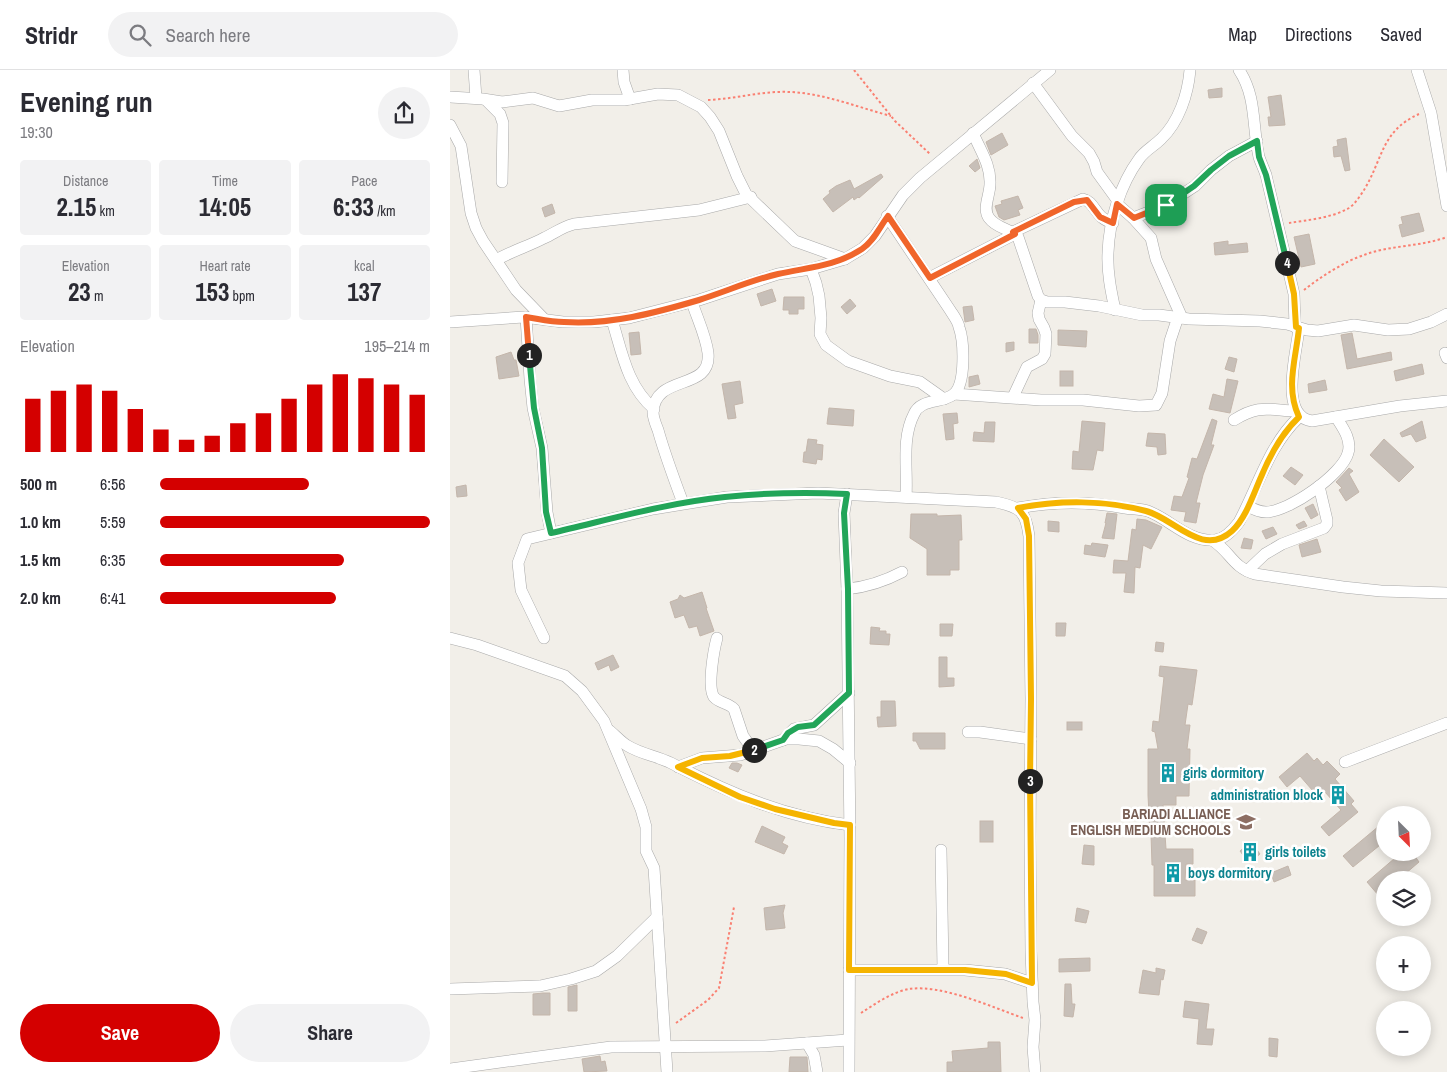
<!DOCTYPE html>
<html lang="en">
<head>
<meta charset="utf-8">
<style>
  :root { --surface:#fff; --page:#f2f2f3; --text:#2b2b33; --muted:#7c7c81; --line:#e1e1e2; --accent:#d40000 }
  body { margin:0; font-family:"Archivo Narrow",sans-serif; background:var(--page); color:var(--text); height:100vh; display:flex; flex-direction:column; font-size:19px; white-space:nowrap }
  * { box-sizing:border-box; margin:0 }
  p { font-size:16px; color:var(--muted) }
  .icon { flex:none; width:28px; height:28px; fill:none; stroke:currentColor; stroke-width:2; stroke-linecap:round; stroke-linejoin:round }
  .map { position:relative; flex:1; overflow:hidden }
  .drawer { display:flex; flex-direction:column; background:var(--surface); width:450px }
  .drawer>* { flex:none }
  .needle { width:32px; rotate:156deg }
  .fabs { position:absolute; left:926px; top:736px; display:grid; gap:10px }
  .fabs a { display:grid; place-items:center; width:55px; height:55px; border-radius:50%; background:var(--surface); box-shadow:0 2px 12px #0003; font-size:25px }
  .pin { position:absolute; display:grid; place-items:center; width:42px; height:42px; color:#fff; margin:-21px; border-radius:10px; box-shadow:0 2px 8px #0006 }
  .km { position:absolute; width:25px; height:25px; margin:-12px; border-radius:50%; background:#222; color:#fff; font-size:14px; line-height:25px; text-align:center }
  .round { display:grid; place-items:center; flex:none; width:52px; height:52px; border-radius:26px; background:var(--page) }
  .head { display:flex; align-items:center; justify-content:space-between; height:85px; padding:0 20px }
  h1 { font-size:28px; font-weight:800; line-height:38px }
  .stats { display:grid; grid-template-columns:repeat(3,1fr); gap:8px; height:85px; padding:5px 20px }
  .stats div { display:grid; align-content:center; border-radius:5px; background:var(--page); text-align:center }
  .stats b { font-size:25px; font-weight:800 }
  .stats small { font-size:14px; font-weight:400 }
  .stats p { font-size:14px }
  .chart { height:140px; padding:10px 20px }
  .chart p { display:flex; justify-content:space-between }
  .chart svg { width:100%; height:90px; margin-top:5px; stroke:var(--accent); stroke-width:6 }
  .cta { display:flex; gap:10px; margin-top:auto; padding:10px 20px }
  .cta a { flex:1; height:58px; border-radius:30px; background:var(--accent); color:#fff; font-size:20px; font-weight:800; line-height:58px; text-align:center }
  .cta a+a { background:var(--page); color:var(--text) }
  ul { padding:0 20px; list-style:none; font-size:16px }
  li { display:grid; grid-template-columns:80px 60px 1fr; align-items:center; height:38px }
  li i { height:12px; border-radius:6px; background:var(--accent) }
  header { display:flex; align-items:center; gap:30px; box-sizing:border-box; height:70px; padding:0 25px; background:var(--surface); border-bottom:1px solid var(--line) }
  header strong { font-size:24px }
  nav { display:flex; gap:28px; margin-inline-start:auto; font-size:18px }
  .search { width:350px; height:45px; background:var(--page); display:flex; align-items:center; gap:12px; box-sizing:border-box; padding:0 18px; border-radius:28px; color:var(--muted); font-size:19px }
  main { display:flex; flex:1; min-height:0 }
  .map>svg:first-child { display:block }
</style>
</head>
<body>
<header>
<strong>Stridr</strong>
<div class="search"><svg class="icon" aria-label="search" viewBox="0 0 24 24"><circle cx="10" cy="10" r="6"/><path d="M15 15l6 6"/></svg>Search here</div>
<nav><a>Map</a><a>Directions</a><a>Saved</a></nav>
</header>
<main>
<section class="drawer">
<div class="head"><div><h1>Evening run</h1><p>19:30</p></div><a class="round"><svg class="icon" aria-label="share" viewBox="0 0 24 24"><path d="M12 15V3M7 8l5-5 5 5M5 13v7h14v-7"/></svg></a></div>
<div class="stats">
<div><p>Distance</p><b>2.15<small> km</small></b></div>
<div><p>Time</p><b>14:05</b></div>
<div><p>Pace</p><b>6:33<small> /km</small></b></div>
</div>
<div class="stats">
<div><p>Elevation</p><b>23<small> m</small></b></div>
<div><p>Heart rate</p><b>153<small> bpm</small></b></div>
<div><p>kcal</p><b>137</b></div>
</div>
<div class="chart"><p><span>Elevation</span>195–214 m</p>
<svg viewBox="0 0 160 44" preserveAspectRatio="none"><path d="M5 44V18M15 44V14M25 44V11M35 44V14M45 44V23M55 44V33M65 44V38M75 44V36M85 44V30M95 44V25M105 44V18M115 44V11M125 44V6M135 44V8M145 44V11M155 44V16"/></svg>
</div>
<ul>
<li><b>500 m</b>6:56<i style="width:55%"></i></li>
<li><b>1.0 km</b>5:59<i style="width:100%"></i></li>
<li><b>1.5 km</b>6:35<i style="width:68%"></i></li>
<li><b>2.0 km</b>6:41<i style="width:65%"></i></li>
</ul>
<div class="cta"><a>Save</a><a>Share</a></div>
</section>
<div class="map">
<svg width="997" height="1002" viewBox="0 0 997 1002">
  <rect width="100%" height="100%" fill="#f2efe9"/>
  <!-- building -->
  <g fill="#c7bfb8" stroke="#c4b6ab">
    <path d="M772,18V27L759,28L758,20Z"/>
    <path d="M831,25L835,55L819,56L818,47H821L818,27Z"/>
    <path d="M552,63L558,75L541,85L536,72Z"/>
    <path d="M896,68L900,100L895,101L891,86L884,87L883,77L888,76L887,70Z"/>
    <path d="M527,89L530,98L525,102L519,96Z"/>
    <path d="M431,104L433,107L409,128L408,127L404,130L403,127L383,142L373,129L380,123L379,121L386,116L400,110L404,119Z"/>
    <path d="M568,126L573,138L568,140L570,145L554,150L549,147L545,136L552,134L551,131Z"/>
    <path d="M102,134L105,143L95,147L92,138Z"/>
    <path d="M969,143L974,161L952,167L949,155L953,154L951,147Z"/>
    <path d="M859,164L865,194L851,197L844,167Z"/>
    <path d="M778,171V175L797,173L798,182L765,185L764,173Z"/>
    <path d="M322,219L326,231L311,236L307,224Z"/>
    <path d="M334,227H354V239H348V244H339V240H333Z"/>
    <path d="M400,229L406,236L397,244L391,237Z"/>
    <path d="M522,236L524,250L515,252L513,237Z"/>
    <path d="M579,259H586L588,265V273H579Z"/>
    <path d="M608,260L637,261L636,277L608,275Z"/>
    <path d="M189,262L191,284L181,285L179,263Z"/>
    <path d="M902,263L907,289L941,282L942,290L897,299L891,265Z"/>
    <path d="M564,272V280L556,282V273Z"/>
    <path d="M61,282L64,290H66L69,306L49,309L46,287Z"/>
    <path d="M779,287L787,289L784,302L775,299Z"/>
    <path d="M972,294L974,304L946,311L944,301Z"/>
    <rect x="610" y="301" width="13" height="15"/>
    <path d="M528,305L530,314L519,317V307Z"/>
    <path d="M777,309L788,311L780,343L759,339L763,324L774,327Z"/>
    <path d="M875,310L877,320L859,323L858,314Z"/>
    <path d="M290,311L293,333L284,335L286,348L278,349L272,314Z"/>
    <path d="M379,338L404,340L403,356L377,354Z"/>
    <path d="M507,343L508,353L503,354L504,369L496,370L493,344Z"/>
    <path d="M762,349L767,351L761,375H764L753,405L746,433H750L746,453L734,451L736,442L721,440L724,426L732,427L739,408L737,407L742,388L747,389Z"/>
    <path d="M632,351L655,353L653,381L647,380L643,400L622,399L623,381L629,382Z"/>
    <path d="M972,351L976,368L966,372L961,364L952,367L950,363Z"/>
    <path d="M535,352H545L544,372L523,371L524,362L534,363Z"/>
    <path d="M698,363L715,364L716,384L708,385L707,377L696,376Z"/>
    <path d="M358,369L367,370L366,374L373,375L372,390L367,389L366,394L353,392L354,382H356Z"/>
    <path d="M934,369L964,397L949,412L920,385Z"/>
    <path d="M841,397L853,405L845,415L833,406Z"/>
    <path d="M899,398L903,401L899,404L909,422L896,431L889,420L892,418L886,412Z"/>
    <path d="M16,415L17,426L7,427L6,417Z"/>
    <path d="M863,434L868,445L861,449L855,438Z"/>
    <path d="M657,443L667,444L664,469L652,468L656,453H655Z"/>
    <path d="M461,444H487V446L511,445L512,470H509V500H500V505H477V479L460,468Z"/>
    <path d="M687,449L696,450L712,457L701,479L693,475L690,498L685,497L684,523L674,522L676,503H663L664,490L678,491L682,459L686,460Z"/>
    <path d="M598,451L609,452V462L598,461Z"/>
    <path d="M854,451L857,456L849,459L846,455Z"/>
    <path d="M823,457L827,464L816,469L812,461Z"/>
    <path d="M794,468L803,470L801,479L791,478Z"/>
    <path d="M867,469L871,482L852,487L849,475Z"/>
    <path d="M642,473L658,475L655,487L634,484L635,475L641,476Z"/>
    <path d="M252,522L257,538H256L264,561L250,566L247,556L239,558L234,545L225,548L220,532L228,529L230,525L234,528Z"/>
    <path d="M606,553H616L615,566H606Z"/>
    <path d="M490,554H503L502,566H490Z"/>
    <path d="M421,557L430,558L429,561H436V564H440L439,575L420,574Z"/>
    <path d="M706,572L714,573L713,582L705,581Z"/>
    <path d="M163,585L169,597L161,601L159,595L148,600L145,593Z"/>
    <path d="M489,587H497V608H504V616L489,617Z"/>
    <path d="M710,596L747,600L742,635L738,634L735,655H740L737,679H740L739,726H726V735H713L716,779H743V794H736L735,810H745V826H704V795H702L701,764H700L698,725V679H708L705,662L702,661L703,651L709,652L714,607L709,606Z"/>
    <path d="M431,631H445L446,656L428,657L427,647H431Z"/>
    <rect x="617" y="652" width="15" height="8"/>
    <path d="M463,663H495V679H470L466,671H463Z"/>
    <path d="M857,683L864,691L867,688L873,695L877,691L890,704L885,709L904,731L901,734L908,742L879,766L871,757L891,740L875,722L869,728L850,706L837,717L829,707Z"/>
    <path d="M282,693H287L292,695L288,702L279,698Z"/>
    <rect x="530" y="751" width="13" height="21"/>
    <path d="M935,751V771L903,797L893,786Z"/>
    <path d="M312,756L335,767L332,773L338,776L334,784L305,772Z"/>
    <path d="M801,772L810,784L799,793L790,781Z"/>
    <path d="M634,775L644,776V795L632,794Z"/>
    <path d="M952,782H962L969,792L948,810H935V821L929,826L917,812Z"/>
    <path d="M838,796L841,805L824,812L821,803Z"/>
    <path d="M335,835L333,843L335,858L316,860L314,838Z"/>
    <path d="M627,838L639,841L636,853L625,851Z"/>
    <path d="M747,858L757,862L752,874L742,870Z"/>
    <path d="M640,888V901L609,902V889Z"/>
    <path d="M706,898L715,900L713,910L711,909L709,925L689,923L693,900L706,903Z"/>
    <path d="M615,914H621L622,934H625L623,947L614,946Z"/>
    <path d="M127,915V941H118V917Z"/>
    <path d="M93,923H100V945H83V924Z"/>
    <path d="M735,931L759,934L756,959H764L762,975L747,974L749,949L733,947Z"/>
    <path d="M819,968L828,969L827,987L819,986Z"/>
    <path d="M538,972H550L551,1002H497V992H503L502,981L538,978Z"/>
    <path d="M150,986L151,992L155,991L157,1001L134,1002L132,989Z"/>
    <path d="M340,987H357L358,1002H339Z"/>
  </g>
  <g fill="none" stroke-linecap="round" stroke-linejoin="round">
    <!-- minor casing -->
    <g stroke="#a9a9a9" stroke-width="12">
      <g id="minor">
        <path d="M24,0L26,28"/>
        <path d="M173,0L174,12L180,29"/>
        <path d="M789,0C807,27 802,57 809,87C811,93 814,99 816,105L844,224L845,257"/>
        <path d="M967,0L981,43L997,136"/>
        <path d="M583,13L622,66L639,83L644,92L647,102L668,131"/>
        <path d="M0,27L33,29L52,32L83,28L109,36L142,30H174L208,24L228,25L251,37L260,47L269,61L287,106L296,124L345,171L395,189"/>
        <path d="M36,30L50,44L53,53L52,112"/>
        <path d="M0,55L11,76L21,143L26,158L33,171L66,220L94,249"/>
        <path d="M523,63C530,80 541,95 540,114C540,125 532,139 539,148C547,159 560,158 568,167L588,226L591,230L597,232H615L649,236L692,245H709L739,249L810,251L837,254L857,260L868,261L904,255L938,260L959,259L981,252L997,244"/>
        <path d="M667,134L683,148L701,168L706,189L732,248"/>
        <path d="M437,146L500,240C503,245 508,251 509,257C514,271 516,313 504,324C492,334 471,328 464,344C451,369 458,400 456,427"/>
        <path d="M683,148L716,135L745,116L761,100L779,86L807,71"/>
        <path d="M563,162L633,129C646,132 644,148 663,153"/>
        <path d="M46,190C62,181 79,176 94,168C105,163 112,157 124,154L249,140L301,127"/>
        <path d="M361,199L366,213L369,226L371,248L370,264L376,275L398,291L440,306L470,312L494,329"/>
        <path d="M479,208L565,164"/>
        <path d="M665,240C661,221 657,202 658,183C659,151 670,115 689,89C694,81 704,76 711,69C729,52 738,24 740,0"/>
        <path d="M76,247L80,309L83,338L92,378L97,442L101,463"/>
        <path d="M162,250C172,282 177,316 204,339"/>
        <path d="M0,252L74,247L113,252H144L179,248L249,230L328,204L361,199L395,189L413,178L425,166L453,125L470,108L600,0"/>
        <path d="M849,258C847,281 828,347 862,351L950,336L997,331"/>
        <path d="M995,283L997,288"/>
        <path d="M504,324L591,330H633L689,336L706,335L712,323L720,271L728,247"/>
        <path d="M563,327L577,297L592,289L595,284L596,264L594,258L589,249L588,243L591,230"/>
        <path d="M784,350C809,334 819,340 846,341"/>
        <path d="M397,424L394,443L397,519L400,768L399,1002"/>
        <path d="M233,433C224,409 215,385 208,360C206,355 203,348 203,342C205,303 262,322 258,283C256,266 247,248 242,232"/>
        <path d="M798,436C803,439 809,442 816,442C838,442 892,405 898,383C902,370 893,358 886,347"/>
        <path d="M568,438C605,431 638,431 675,438C682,439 691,439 698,441C721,450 738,472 765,470C775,469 783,460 789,452C808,417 819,375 849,347"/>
        <path d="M762,470C781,482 782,497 805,504L893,517L931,521L997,523"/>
        <path d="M797,501L815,484L832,474L874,458L877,454V450L869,416"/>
        <path d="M397,519C417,517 435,511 452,502"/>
        <path d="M0,568L27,575L115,606L132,621L154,651L191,739L196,757V781L204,798L217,1002"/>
        <path d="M94,568L71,520L68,493L77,469L203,439L277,427L368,423L546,432C570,437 576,441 579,466L581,629L580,768L581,881L583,932L585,950L583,977L585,1002"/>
        <path d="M267,568C264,579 257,617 264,627C269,633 279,633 284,639L293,666L303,680"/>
        <path d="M160,661C166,666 172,673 178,676C191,684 207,686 221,693C277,722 336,748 400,755"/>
        <path d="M518,662H530L581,669"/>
        <path d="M333,670L344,659L364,655L399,623"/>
        <path d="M895,692L997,653"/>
        <path d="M228,697L252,688L290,685L336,669H349L369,671L383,679L400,693"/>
        <path d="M491,780L493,899"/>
        <path d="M399,900H515L555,904L582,913"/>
        <path d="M0,919L90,916L121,909L146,901L167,886L207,847"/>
        <path d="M357,973L364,985L367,1002"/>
        <path d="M0,999L161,977L315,976L398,970"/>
      </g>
    </g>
    <!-- path -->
    <g stroke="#fa8072" stroke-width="2" stroke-dasharray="2.5 2.5" stroke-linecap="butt">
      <path d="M404,0L445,51L481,85"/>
      <path d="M258,30C282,29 304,23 327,22C366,20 403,36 441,46"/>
      <path d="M839,153C857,150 882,148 899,138C905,134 910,126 914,120C933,89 931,61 969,44"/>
      <path d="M854,220C869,208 895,191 914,185C940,175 970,177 997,167"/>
      <path d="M411,943C425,934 442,922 459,919C491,914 542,937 573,948"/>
      <path d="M226,953L258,930L269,918L284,837"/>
    </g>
    <!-- minor -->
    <use href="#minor" stroke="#fff" stroke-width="11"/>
  </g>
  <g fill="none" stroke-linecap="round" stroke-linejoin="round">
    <!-- split-1 casing -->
    <g stroke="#fff" stroke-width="10">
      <path id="split-1" d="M79,285L76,247C89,249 101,252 114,252C160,255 205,243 249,230C275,222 301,210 328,204C359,197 384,197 412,179C424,171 429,158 438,146L480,208L565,164L563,162L624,132L637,130L650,147L663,153L667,134L684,148L716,135"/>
    </g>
    <!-- split-2 casing -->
    <g stroke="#fff" stroke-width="10">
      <path id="split-2" d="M79,285L84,338L92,378L96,442L101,463C158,450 216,433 275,427C314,423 358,422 397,424L394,443L398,519L399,623L364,655L348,657L338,663L333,670L304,680"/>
    </g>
    <!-- split-3 casing -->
    <g stroke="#fff" stroke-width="10">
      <path id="split-3" d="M304,680L280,686L252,688L228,697L290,727L325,739L384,753L400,755L399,900H515L556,904L582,913L580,711"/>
    </g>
    <!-- split-4 casing -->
    <g stroke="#fff" stroke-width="10">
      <path id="split-4" d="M580,711L581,629L579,466L576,449L568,438C609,430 655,430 696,441C724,448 752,488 782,461C796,448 803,425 811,407C820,385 831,364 849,347C835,317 846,289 849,258L846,257L844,224L837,193"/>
    </g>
    <!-- split-5 casing -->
    <g stroke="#fff" stroke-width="10">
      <path id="split-5" d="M716,135L744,116L761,100L779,86L807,71L809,87L816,105L837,193"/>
    </g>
    <!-- split-1 -->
    <use href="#split-1" stroke="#f0652b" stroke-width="6"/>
    <!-- split-2 -->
    <use href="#split-2" stroke="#22a559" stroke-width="6"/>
    <!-- split-3 -->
    <use href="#split-3" stroke="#f5b400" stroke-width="6"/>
    <!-- split-4 -->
    <use href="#split-4" stroke="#f5b400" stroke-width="6"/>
    <!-- split-5 -->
    <use href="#split-5" stroke="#22a559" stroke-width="6"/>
  </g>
  <!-- icons -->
  <defs>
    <g id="building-bare" transform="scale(1.5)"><path d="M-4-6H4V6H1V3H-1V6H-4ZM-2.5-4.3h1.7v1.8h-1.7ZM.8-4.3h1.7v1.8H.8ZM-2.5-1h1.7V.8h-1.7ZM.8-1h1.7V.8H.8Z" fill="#0f9aa8" stroke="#fff" stroke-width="2.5" paint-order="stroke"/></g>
    <g id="school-bare" transform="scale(1.5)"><path d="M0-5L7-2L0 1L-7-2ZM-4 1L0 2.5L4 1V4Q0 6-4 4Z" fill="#8d6e63" stroke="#fff" stroke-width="2.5" paint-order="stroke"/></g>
  </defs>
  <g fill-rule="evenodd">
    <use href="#building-bare" x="718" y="703"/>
    <use href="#building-bare" x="888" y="725"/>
    <use href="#school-bare" x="796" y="752"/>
    <use href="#building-bare" x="800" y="782"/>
    <use href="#building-bare" x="723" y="803"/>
  </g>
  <g text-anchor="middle" stroke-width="5" stroke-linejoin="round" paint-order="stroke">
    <!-- culture labels -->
    <g font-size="14" font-weight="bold" fill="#0d838f" stroke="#fff" text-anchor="start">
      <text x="733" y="708">girls dormitory</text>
      <text x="873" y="730" text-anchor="end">administration block</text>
      <text x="815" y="787">girls toilets</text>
      <text x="738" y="808">boys dormitory</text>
    </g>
    <!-- education labels -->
    <g font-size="14" font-weight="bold" fill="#785e54" stroke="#fff" text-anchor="end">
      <text x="781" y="749">BARIADI ALLIANCE<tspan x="781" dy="16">ENGLISH MEDIUM SCHOOLS</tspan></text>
    </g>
  </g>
</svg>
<div class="fabs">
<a><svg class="needle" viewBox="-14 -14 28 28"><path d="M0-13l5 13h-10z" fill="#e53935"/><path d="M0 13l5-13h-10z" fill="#7c7c81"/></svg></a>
<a><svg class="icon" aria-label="layers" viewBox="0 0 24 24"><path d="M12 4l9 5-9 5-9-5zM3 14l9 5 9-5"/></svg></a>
<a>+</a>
<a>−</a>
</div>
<div class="pin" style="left:716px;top:135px;background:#1e9e55"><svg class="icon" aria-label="arrive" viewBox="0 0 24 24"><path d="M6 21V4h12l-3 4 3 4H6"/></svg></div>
<b class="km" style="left:79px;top:285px">1</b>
<b class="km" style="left:304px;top:680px">2</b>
<b class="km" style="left:580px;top:711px">3</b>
<b class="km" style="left:837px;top:193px">4</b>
</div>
</main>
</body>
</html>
